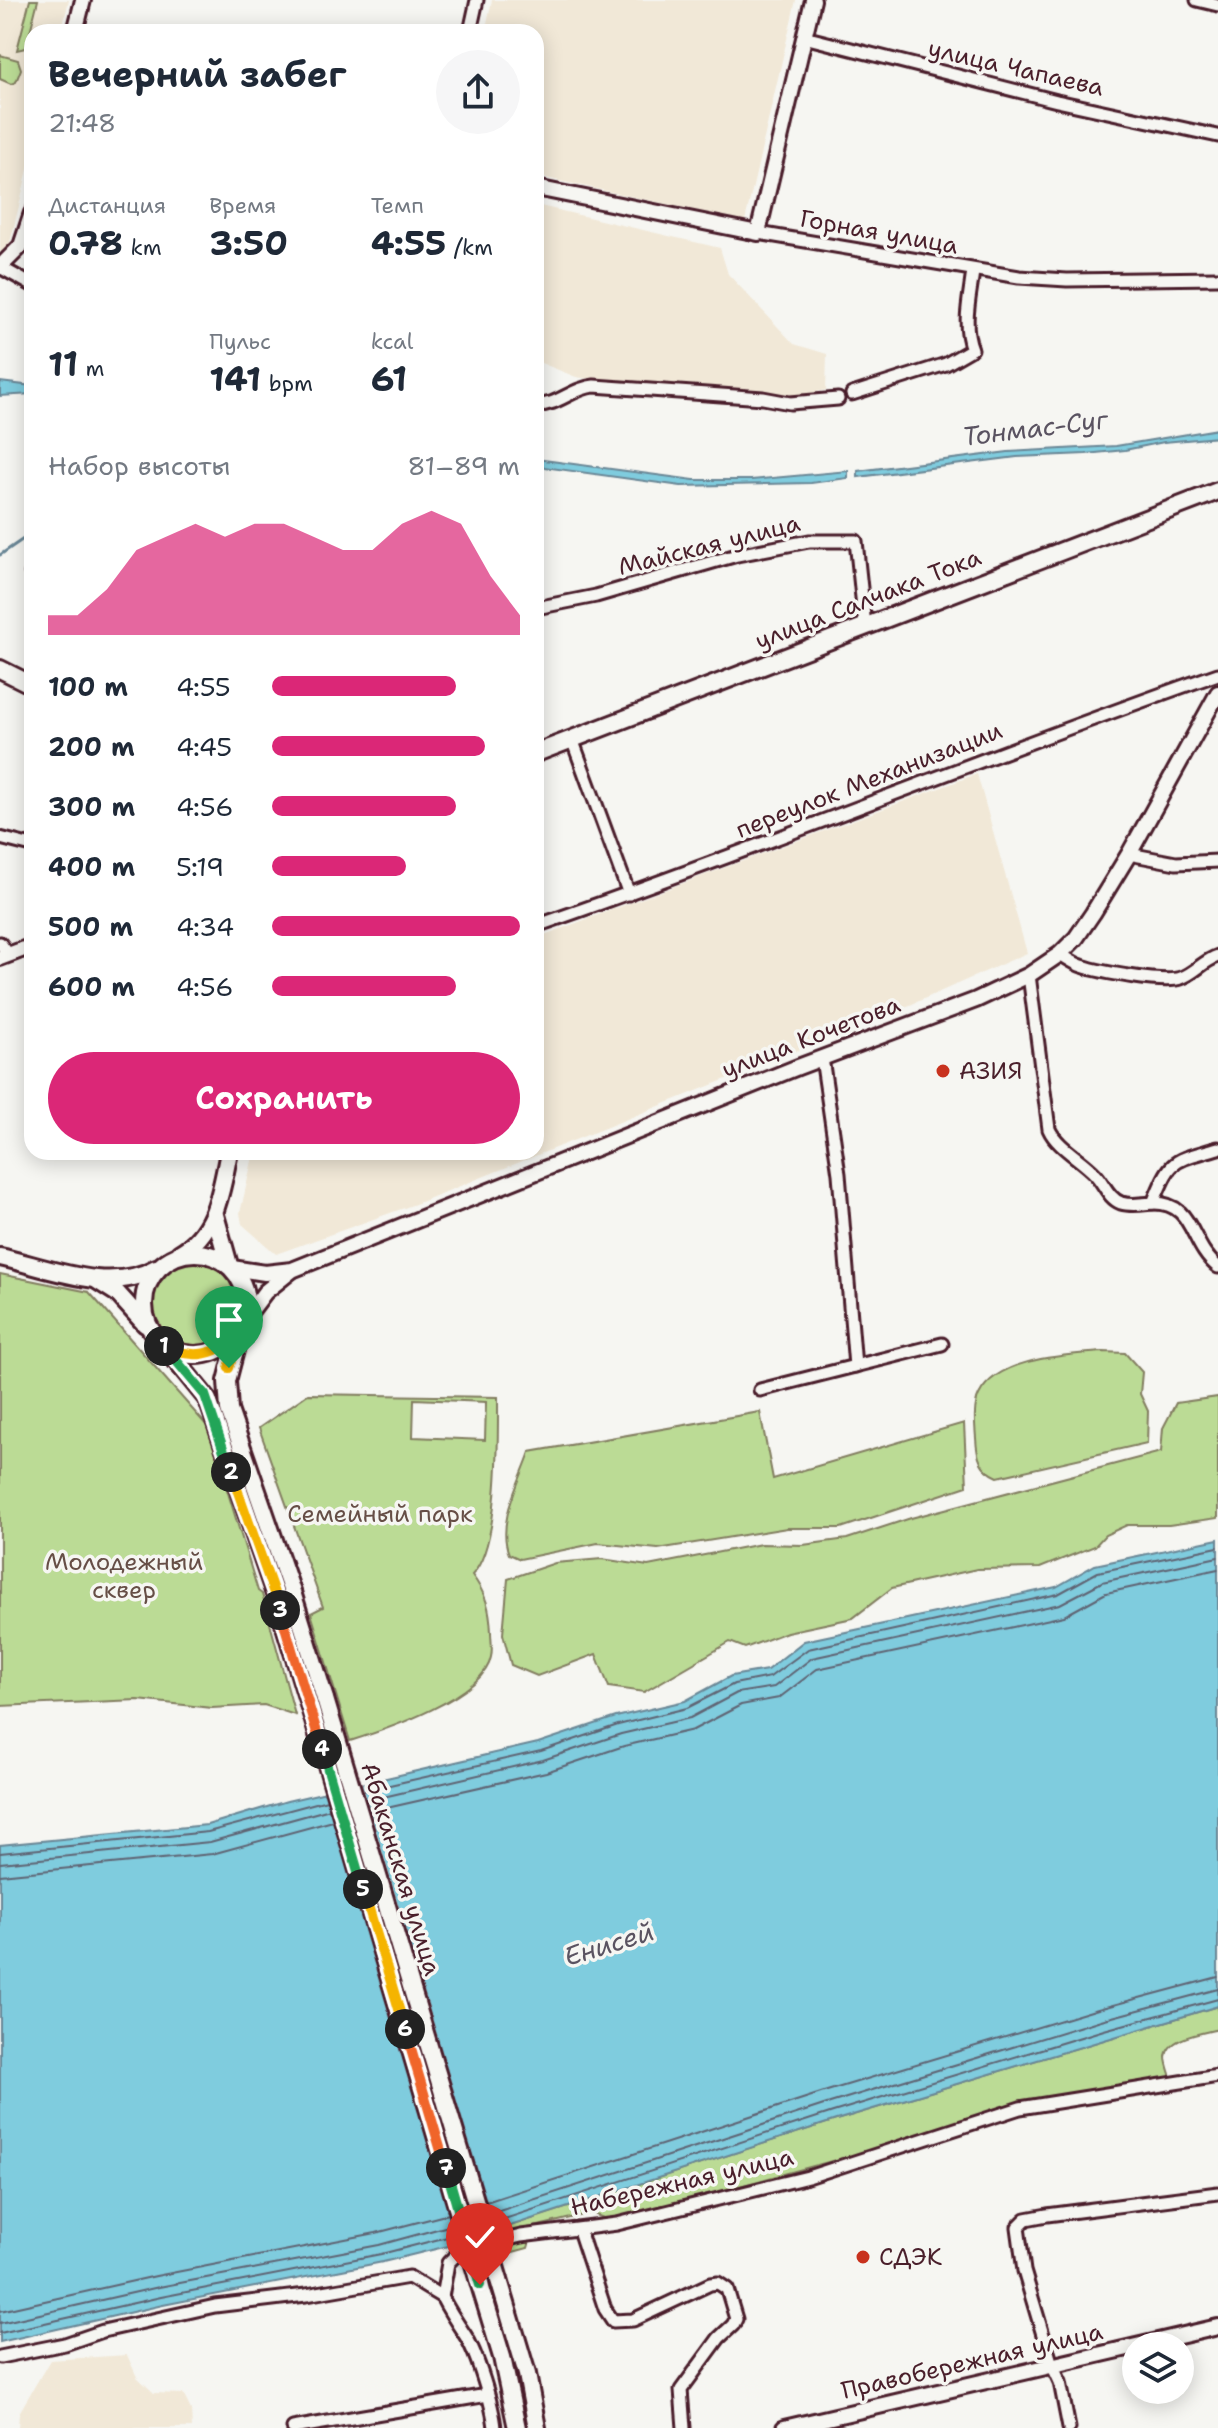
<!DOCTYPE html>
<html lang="ru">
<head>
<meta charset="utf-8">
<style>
  :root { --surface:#fff; --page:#f6f6f7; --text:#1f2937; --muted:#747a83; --accent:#db2777 }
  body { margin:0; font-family:"Shantell Sans",sans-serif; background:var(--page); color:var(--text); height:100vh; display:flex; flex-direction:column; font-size:30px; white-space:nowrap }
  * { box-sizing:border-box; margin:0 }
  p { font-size:26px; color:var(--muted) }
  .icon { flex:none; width:44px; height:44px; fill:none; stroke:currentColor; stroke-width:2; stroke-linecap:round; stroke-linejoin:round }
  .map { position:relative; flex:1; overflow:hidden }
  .panel { position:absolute; left:24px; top:24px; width:520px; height:1136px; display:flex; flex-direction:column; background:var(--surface); border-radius:24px; box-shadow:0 4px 20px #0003 }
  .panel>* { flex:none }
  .controls { position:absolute; left:1122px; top:2332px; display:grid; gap:16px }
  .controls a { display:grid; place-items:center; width:72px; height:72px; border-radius:50%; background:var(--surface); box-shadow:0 4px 20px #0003; font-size:40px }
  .pin { position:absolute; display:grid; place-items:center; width:68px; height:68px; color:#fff; margin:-82px -34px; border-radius:50% 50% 50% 0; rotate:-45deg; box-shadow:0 0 8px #0007 }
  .pin .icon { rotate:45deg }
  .km { position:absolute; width:40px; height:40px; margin:-20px; border-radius:50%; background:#222; color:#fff; font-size:22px; line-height:40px; text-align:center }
  .round { display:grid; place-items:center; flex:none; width:84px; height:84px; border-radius:42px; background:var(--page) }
  .summary { display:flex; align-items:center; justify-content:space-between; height:136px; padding:0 24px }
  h1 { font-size:36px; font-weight:700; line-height:60px }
  .figures { display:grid; grid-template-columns:repeat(3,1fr); gap:12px; height:136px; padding:8px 24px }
  .figures div { display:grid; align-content:center }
  .figures b { font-size:34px; font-weight:700 }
  .figures small { font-size:22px; font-weight:400 }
  .figures p { font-size:22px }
  .chart { height:224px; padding:16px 24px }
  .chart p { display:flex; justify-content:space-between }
  .chart svg { width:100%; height:144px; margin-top:8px; fill:var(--accent); opacity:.7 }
  .button { display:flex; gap:16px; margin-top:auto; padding:16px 24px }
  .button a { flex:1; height:92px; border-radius:48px; background:var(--accent); color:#fff; font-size:32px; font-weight:700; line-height:92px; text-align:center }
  ul { padding:0 24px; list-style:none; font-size:26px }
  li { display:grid; grid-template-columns:128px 96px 1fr; align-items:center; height:60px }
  li i { height:20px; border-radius:10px; background:var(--accent) }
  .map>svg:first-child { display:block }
</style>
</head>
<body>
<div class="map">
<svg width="1218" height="2428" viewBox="0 0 1218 2428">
  <rect width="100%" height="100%" fill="#f6f6f2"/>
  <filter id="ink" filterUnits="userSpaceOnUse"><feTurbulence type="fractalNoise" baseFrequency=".0125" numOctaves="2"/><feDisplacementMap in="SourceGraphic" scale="16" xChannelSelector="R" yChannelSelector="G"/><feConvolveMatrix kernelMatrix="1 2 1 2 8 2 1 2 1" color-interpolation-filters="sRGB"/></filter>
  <g filter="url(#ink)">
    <!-- built -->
    <g fill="#f1e8d7">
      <path d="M0,0H69L61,32H32V153L4,267L0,265Z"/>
      <path d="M492,0H796L745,221L536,176V32H485Z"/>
      <path d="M536,205L720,248L728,274L794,344L827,354L826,390L792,397L659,389L576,377L536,361Z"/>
      <path d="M977,774L1027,953L910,1005L418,1203L276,1254L242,1224L240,1213L254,1152H536V938Z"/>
      <path d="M127,2355L137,2377L154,2393L183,2394L191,2410L192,2428H18L19,2413L50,2360Z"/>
    </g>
    <!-- green -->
    <g fill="#bbdb95" stroke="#827d60" stroke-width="2" fill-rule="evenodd">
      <path d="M30,0H38L26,48L17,50Z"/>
      <path d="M0,55L18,60L21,69L16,82L11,84L0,79Z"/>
      <circle cx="196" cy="1303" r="44"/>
      <path d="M0,1274L89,1292L208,1427L258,1591L262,1594L295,1715L264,1705L212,1708L138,1700L0,1706Z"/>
      <path d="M1103,1352L1125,1353L1142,1372L1140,1394L1148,1411L1147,1443L998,1477C980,1469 977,1458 976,1438C975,1425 973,1407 979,1395C997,1357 1067,1355 1103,1352Z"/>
      <path d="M308,1394L498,1397C498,1437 500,1547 472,1575C486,1594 490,1608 491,1632C491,1640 493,1650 491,1657C484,1697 385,1730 350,1741L311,1613L323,1607L259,1428ZM414,1399L486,1402L485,1440L413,1437Z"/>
      <path d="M1218,1397V1518L1169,1525H1127L1105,1535L1095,1546L1040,1568L977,1569L892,1588L853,1618L787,1632L745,1648L730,1642L644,1692L609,1687L596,1654L537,1676L511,1665L503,1634L508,1579L555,1563L602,1559L648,1566L761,1544L803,1545L847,1539L911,1518L1161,1452L1163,1428L1176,1403Z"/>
      <path d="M760,1412L773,1479L964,1423L967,1486L841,1528H787L658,1549L598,1543L520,1559L509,1554C496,1522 520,1482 530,1452Z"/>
      <path d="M1218,2006V2029C1204,2033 1167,2037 1166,2057C1166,2063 1169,2071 1171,2077L1024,2101L858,2154L632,2215L606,2219L591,2213L534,2227L528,2248L502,2255L495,2231L836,2120Z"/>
    </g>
    <!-- water -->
    <g fill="#7fccde" stroke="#6a8796" stroke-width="2">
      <path d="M0,382L32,386V394L0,396Z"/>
      <path d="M1218,429V437L1164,442L1125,450L1086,454L1017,457L858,477V471L1008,452L1116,446Z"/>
      <path d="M536,459L694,480H751L848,471V478L811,483L681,486L536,466Z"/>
      <path d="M1218,1539V2006L836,2120L448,2246L383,2262L163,2305L0,2342V1845L207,1825L287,1801L538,1743L616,1717L685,1701L731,1676L767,1670L804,1641L1056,1587L1095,1565Z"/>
    </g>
    <!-- pier -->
    <path fill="#f6f6f2" d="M361,1779L496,2235L459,2246L323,1788Z"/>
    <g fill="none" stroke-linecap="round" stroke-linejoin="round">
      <!-- shore -->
      <g stroke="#5f6473" stroke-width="2">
        <path d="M363,1791L541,1751L618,1725L687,1708L734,1684L770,1677L808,1649L1058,1594L1098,1572L1218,1547"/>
        <path d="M366,1801L543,1760L621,1734L690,1718L737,1693L774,1687L812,1658L1060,1604L1102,1582L1218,1557"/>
        <path d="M369,1812L546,1772L624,1746L693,1730L741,1705L779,1698L817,1669L1064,1616L1106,1593L1218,1569"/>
        <path d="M0,1853L208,1832L327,1800"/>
        <path d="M0,1863L210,1842L330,1809"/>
        <path d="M0,1875L212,1854L333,1821"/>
        <path d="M486,2202L827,2091L1098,2009L1218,1977"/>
        <path d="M490,2214L830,2103L1101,2020L1218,1989"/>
        <path d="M492,2223L833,2112L1104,2030L1218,1999"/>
        <path d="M0,2311L156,2276L376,2233L449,2214"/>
        <path d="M0,2323L159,2287L379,2245L452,2225"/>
        <path d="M0,2333L161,2297L381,2254L455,2235"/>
      </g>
      <!-- stream -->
      <path stroke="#6a8796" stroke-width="3" d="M0,555L32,533"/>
      <!-- minor casing -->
      <g stroke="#4a1f2b" stroke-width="17">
        <g id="minor">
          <path d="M1197,0L1218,5"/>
          <path d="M470,32L477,0"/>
          <path d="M804,37L1057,101L1218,136"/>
          <path d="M758,233L1019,277L1067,280L1218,278"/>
          <path d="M0,267L32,285"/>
          <path d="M852,394L946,364L972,349C962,325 970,297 973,271"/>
          <path d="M536,405C558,406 572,388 594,386L763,398L790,403L838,399"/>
          <path d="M31,573H32"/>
          <path d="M536,608L596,596L737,555L809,541H856L865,626"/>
          <path d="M572,739L629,894"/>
          <path d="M0,838L32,846"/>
          <path d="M1129,854L1176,863L1218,861"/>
          <path d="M536,926C765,847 989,754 1218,674"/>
          <path d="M0,943L9,955"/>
          <path d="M1060,954C1067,958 1075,964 1082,966C1100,972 1164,984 1181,978C1195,973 1203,961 1218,956"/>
          <path d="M1029,975L1049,1129C1057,1147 1081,1159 1095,1174C1104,1183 1108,1198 1121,1203C1131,1206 1142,1204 1153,1203C1172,1157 1171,1162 1218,1148"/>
          <path d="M822,1058L839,1174L855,1366"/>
          <path d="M1153,1203C1195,1202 1189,1245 1218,1267"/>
          <path d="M760,1390L942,1344"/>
          <path d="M579,2230L605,2309L613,2321L633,2320L710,2284L718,2283L727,2289L736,2319L733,2325L719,2338L681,2390L684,2428"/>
          <path d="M442,2297L448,2263L460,2251L521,2236L617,2224L808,2177L1020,2108L1218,2076"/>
          <path d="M442,2297C449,2311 457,2323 465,2335C477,2353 493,2406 495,2428"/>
          <path d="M0,2357L65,2344L103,2331L215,2306L306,2295L409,2277L442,2297"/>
          <path d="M293,2428L487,2395"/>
          <path d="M1069,2428L1060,2382L1052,2365L1024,2271L1018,2227L1026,2219L1047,2215L1218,2193"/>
        </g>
      </g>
      <!-- tertiary casing -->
      <g stroke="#4a1f2b" stroke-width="20">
        <g id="tertiary">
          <path d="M75,32L83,0"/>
          <path d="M536,188L758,233L813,0"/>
          <path d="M0,267L21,246L32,213"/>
          <path d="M0,958L32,946"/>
          <path d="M232,1268L265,1273L292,1270L798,1067L976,1000L1029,975L1060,954L1076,938L1093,913L1129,854L1218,693"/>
          <path d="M244,1320L265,1292L291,1271"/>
          <path d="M784,2428L1218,2327"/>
        </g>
      </g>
      <!-- secondary casing -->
      <g stroke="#4a1f2b" stroke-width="22">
        <g id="secondary">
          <path d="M0,669L32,685"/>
          <path d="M536,753L1218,491"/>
          <path d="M215,1215L229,1265"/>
          <circle cx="195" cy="1304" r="51"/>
          <path d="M180,1253C217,1232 221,1190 229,1152"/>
          <path d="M0,1257C49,1268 110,1295 156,1268"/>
          <path d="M98,1281L117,1293L145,1324"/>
          <path d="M241,1327L227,1381L229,1410L292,1592L325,1699"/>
          <path d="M160,1341L208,1400L276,1597L309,1704"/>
          <path d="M499,2280L527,2374L537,2428"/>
          <path d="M480,2285L502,2357L517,2428"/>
        </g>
      </g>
      <!-- minor -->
      <use href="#minor" stroke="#f6f6f2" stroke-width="11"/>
      <!-- tertiary -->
      <use href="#tertiary" stroke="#f6f6f2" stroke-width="14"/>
      <!-- secondary -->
      <use href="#secondary" stroke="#f6f6f2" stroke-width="16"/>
      <!-- secondary-bridge casing -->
      <g stroke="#4a1f2b" stroke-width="22" stroke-linecap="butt">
        <g id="secondary-bridge">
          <path d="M325,1699L499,2280"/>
          <path d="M309,1704L480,2285"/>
        </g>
      </g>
      <!-- secondary-bridge -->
      <use href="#secondary-bridge" stroke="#f6f6f2" stroke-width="16"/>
    </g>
  </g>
  <g fill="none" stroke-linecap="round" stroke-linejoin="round" filter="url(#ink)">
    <!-- split-1 casing -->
    <g stroke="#fff" stroke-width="16">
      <path id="split-1" d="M164,1346L160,1341C188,1363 222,1357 241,1327L229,1368"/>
    </g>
    <!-- split-2 casing -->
    <g stroke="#fff" stroke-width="16">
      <path id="split-2" d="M164,1346L205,1395L231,1472"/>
    </g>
    <!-- split-3 casing -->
    <g stroke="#fff" stroke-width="16">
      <path id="split-3" d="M231,1472L280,1610"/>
    </g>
    <!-- split-4 casing -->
    <g stroke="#fff" stroke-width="16">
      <path id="split-4" d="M280,1610L322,1749"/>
    </g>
    <!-- split-5 casing -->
    <g stroke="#fff" stroke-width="16">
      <path id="split-5" d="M322,1749L363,1889"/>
    </g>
    <!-- split-6 casing -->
    <g stroke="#fff" stroke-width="16">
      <path id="split-6" d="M363,1889L405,2029"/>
    </g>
    <!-- split-7 casing -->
    <g stroke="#fff" stroke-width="16">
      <path id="split-7" d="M405,2029L446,2168"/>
    </g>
    <!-- split-8 casing -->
    <g stroke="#fff" stroke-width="16">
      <path id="split-8" d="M446,2168L480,2285"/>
    </g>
    <!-- split-1 -->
    <use href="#split-1" stroke="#f5b400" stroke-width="10"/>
    <!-- split-2 -->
    <use href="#split-2" stroke="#22a559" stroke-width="10"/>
    <!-- split-3 -->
    <use href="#split-3" stroke="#f5b400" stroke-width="10"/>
    <!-- split-4 -->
    <use href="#split-4" stroke="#f0652b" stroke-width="10"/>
    <!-- split-5 -->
    <use href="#split-5" stroke="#22a559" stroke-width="10"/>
    <!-- split-6 -->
    <use href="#split-6" stroke="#f5b400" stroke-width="10"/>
    <!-- split-7 -->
    <use href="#split-7" stroke="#f0652b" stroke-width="10"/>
    <!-- split-8 -->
    <use href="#split-8" stroke="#22a559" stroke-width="10"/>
  </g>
  <!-- markers -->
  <g fill="#c8321e" stroke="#f6f6f2" stroke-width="3">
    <circle cx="943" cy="1071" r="8"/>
    <circle cx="863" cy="2257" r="8"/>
  </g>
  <g text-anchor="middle" stroke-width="7" stroke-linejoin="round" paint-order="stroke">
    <!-- street labels -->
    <g font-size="24" fill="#4a1f2b" stroke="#f6f6f2">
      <text transform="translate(1016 68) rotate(13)" y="8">улица Чапаева</text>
      <text transform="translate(879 232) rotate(10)" y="8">Горная улица</text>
      <text transform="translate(709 545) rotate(-14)" y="8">Майская улица</text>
      <text transform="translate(868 599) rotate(-21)" y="8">улица Салчака Тока</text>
      <text transform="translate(869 780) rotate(-21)" y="8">переулок Механизации</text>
      <text transform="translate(811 1037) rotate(-21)" y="8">улица Кочетова</text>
      <text transform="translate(401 1869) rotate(73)" y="8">Абаканская улица</text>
      <text transform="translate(682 2182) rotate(-13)" y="8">Набережная улица</text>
      <text transform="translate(972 2361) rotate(-13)" y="8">Правобережная улица</text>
    </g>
    <!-- poi labels -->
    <g font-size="24" fill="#4a1f2b" stroke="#f6f6f2" text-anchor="start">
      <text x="959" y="1079">АЗИЯ</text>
      <text x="879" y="2265">СДЭК</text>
    </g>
    <!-- park labels -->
    <g font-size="24" fill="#664e46" stroke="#f6f6f2">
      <text x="380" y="1522">Семейный парк</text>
      <text x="124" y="1570">Молодежный<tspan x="124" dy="28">сквер</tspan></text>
    </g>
    <!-- water labels -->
    <g font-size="26" font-style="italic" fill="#5a5361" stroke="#f6f6f2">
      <text transform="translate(1035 428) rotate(-7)" y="9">Тонмас-Суг</text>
      <text transform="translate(609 1944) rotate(-17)" y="9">Енисей</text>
    </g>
  </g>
</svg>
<div class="controls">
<a><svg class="icon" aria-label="layers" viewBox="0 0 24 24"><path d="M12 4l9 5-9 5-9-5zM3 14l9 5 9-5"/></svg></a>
</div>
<div class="pin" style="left:229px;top:1368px;background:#1e9e55"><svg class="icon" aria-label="arrive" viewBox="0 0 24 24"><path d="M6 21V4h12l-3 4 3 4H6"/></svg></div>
<div class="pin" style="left:480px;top:2285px;background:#d93025"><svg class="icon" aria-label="check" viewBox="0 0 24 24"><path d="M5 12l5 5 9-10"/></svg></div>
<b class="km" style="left:164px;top:1346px">1</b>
<b class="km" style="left:231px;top:1472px">2</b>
<b class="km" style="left:280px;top:1610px">3</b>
<b class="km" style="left:322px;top:1749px">4</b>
<b class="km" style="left:363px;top:1889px">5</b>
<b class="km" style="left:405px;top:2029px">6</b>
<b class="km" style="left:446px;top:2168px">7</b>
<section class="panel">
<div class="summary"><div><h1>Вечерний забег</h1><p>21:48</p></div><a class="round"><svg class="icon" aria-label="share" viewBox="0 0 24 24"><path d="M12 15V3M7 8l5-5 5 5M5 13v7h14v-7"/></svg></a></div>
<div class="figures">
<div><p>Дистанция</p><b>0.78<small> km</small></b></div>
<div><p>Время</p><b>3:50</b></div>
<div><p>Темп</p><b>4:55<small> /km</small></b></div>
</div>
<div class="figures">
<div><b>11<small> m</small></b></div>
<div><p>Пульс</p><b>141<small> bpm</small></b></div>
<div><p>kcal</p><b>61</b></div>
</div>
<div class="chart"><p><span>Набор высоты</span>81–89 m</p>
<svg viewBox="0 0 160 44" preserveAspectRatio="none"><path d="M0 44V38L10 38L20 30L30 18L40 14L50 10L60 14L70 10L80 10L90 14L100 18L110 18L120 10L130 6L140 10L150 26L160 38V44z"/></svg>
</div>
<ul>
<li><b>100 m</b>4:55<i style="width:74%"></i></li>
<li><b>200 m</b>4:45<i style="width:86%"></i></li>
<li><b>300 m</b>4:56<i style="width:74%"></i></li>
<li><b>400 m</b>5:19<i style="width:54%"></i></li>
<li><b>500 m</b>4:34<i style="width:100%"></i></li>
<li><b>600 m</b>4:56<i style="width:74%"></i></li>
</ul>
<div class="button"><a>Сохранить</a></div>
</section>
</div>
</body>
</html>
